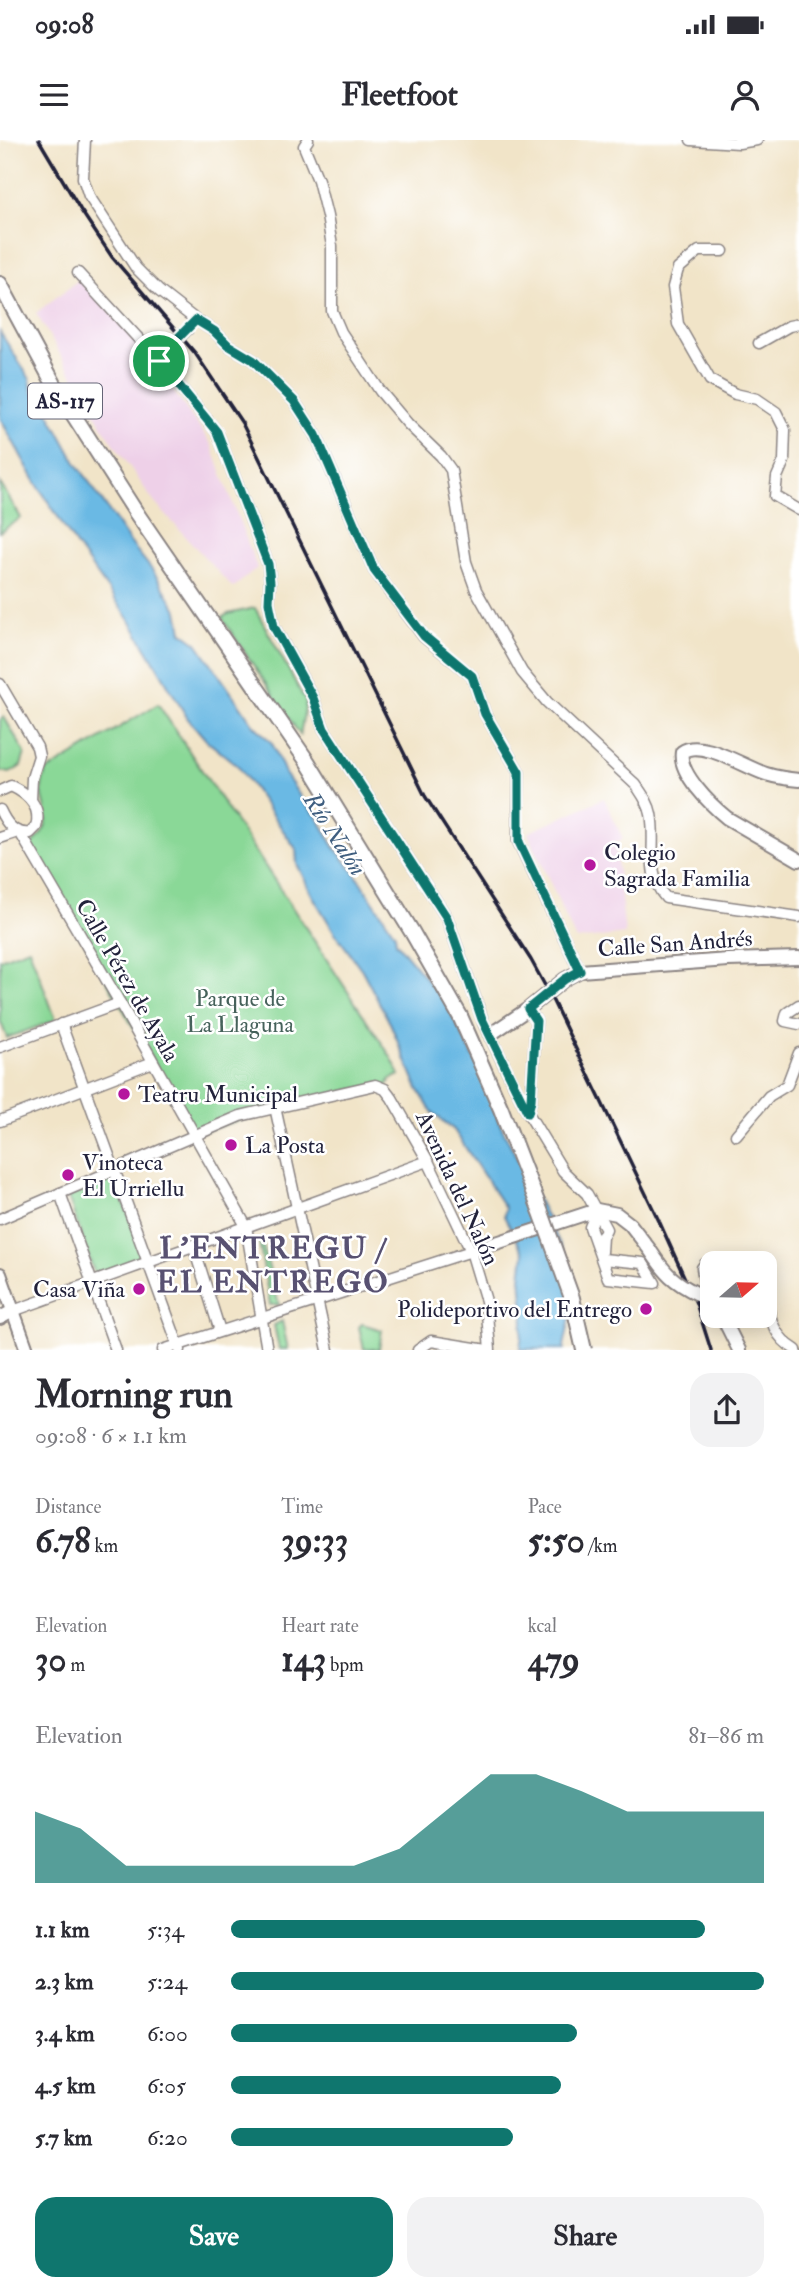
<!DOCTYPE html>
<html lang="en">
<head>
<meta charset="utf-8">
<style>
  :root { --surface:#fff; --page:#f2f2f3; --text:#2b2b33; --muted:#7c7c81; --accent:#0f766e }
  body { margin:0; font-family:"IM FELL Double Pica",serif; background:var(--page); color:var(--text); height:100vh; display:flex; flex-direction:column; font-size:26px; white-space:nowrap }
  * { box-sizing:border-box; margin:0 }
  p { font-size:23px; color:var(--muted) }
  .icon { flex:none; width:38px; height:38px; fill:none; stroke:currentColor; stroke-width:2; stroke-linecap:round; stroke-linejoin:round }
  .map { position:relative; height:1210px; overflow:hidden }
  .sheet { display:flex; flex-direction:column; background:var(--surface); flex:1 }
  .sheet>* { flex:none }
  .needle { width:46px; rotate:70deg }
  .buttons { position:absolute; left:700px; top:1111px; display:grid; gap:14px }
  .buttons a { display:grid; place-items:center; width:77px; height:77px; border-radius:14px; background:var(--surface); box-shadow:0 4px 18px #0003; font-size:35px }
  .pin { position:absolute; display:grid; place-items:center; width:60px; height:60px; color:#fff; margin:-30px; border:4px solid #fff; border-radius:50%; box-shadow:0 2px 7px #0007 }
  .round { display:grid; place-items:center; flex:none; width:74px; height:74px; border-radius:21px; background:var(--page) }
  .headline { display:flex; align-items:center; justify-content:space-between; height:119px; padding:0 35px }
  h1 { font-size:38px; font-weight:800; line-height:52px }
  .figures { display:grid; grid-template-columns:repeat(3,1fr); gap:10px; height:119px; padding:7px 35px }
  .figures div { display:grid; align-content:center }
  .figures b { font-size:35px; font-weight:800 }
  .figures small { font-size:19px; font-weight:400 }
  .figures p { font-size:19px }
  .chart { height:196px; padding:14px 35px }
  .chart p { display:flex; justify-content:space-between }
  .chart svg { width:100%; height:126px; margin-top:7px; fill:var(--accent); opacity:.7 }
  .cta { display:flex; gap:14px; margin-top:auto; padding:14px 35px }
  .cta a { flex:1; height:80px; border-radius:21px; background:var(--accent); color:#fff; font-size:28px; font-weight:800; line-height:80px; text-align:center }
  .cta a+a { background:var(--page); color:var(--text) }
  ul { padding:0 35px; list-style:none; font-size:23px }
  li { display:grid; grid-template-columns:112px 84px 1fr; align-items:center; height:52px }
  li i { height:18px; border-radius:9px; background:var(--accent) }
  .status { display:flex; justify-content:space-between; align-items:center; height:49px; padding:0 35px; background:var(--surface); direction:ltr }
  .status svg { height:19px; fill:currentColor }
  header { display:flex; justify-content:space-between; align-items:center; height:91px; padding:0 35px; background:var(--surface); font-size:32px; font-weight:800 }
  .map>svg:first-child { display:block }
</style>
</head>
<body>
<div class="status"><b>09:08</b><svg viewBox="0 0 49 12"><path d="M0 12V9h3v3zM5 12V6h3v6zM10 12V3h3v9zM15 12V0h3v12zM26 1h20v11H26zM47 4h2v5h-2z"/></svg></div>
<header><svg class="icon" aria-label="menu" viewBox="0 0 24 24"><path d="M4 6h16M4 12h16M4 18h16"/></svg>Fleetfoot<svg class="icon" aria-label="person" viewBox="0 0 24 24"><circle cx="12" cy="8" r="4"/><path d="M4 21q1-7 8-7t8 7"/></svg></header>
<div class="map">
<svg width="799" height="1210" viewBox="0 0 799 1210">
  <rect width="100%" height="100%" fill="#fff"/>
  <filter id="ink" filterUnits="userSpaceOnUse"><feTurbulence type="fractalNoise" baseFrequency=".0143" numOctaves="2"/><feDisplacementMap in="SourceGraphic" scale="14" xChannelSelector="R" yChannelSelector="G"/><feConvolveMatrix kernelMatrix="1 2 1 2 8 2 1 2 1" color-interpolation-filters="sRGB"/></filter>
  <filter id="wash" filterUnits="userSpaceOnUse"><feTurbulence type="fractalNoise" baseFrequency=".00686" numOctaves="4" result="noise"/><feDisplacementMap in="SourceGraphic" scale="28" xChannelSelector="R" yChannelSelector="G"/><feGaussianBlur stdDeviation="1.57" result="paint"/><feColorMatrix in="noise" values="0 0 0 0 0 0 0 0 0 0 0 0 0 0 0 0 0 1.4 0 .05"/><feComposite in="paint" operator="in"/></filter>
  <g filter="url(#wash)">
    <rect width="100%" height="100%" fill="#f1e4c8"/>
    <!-- built -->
    <g fill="#eed0e8">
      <path d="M81,138L148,215L142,219L158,241L164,238L211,304L257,428L233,448L154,362L104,289L36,173Z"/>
      <path d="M604,658L623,699L615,703L625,794L576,800L528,693Z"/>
    </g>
    <!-- green -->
    <g fill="#8ad897" stroke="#567d69" stroke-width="2">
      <path d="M0,343L21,378L0,392Z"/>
      <path d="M255,468L306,562L300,595L222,478L228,474Z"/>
      <path d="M158,564L391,917L400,935L391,939L385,949L375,945L309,959L194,994L30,706C67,673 29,663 47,631Z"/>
      <path d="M4,577L25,613L21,626L10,633L0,631V580Z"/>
      <path d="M29,808L56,880L7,898L0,880V819Z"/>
      <path d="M110,1038H114L144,1114L141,1120L96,1138L68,1057Z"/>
      <path d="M259,1102H262L279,1165H270Z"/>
      <path d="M282,1181L288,1209H279L274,1185Z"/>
      <path d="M362,1184L382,1190L379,1209H364L359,1187Z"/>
    </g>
    <!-- water -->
    <path fill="#6ab9e4" stroke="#466e90" stroke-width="2" d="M0,192L30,239L32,251L50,275L75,321L130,402L153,431L178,471L182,492L197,503L253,584L272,603L286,635L306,665L316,675L335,708L354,732L395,794L396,802L445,862L482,933L499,982L565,1114L575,1155L564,1206L565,1209H520L524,1173L521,1137L524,1114L504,1076L505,1068L454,990L431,971L417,947L391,885L362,830L335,793L312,755L297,724L296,709L238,626L207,601L188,579L129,479L76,405L35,341L0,278Z"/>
  </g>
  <g filter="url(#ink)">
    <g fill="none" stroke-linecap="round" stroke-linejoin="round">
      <!-- minor casing -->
      <g stroke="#8a8382" stroke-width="13">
        <g id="minor">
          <path d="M85,0L83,38L89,56L136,128L159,151L196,180L214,191L228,205L253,220L294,261L316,295L374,430L424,497L472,536L485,574L519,632L518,701L580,831"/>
          <path d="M308,0L304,6L318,40L327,76L332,106V171L341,192L380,251L408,284L441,316L451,330L466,422L476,450L522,532L547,562L636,645C642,654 649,663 651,674C657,703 644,734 666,758L799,777"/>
          <path d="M691,0L739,3L757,0"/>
          <path d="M723,111H699L678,129L673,147L678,184L710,240L735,254L757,259L776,272L785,290L784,321L777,337L775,356L799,370"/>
          <path d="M78,133L159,221L217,292L268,424L270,442L269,462L274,487L313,558L324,589L447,778L484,884L528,973L563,1031L587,1054L606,1089L602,1097L601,1112"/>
          <path d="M759,203L789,186L799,184"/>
          <path d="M0,544L37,607L39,616L32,638L31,660"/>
          <path d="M0,651L11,646C28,654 42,667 36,687L30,693C14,695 6,683 0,670"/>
          <path d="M21,694L120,863L246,1086L267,1210"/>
          <path d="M0,698L18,692"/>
          <path d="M799,865L787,873L785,881L799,884"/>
          <path d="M528,869L536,881L531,960L528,972"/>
          <path d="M61,884L180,1210"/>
          <path d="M0,907L120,863"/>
          <path d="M275,967L328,1210"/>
          <path d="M0,981L153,922"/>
          <path d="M736,995L769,956L787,945L799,913"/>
          <path d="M60,1053L116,1210"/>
          <path d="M597,1070L590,1087L608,1138L655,1143L643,1123L603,1119"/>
          <path d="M0,1079L240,976L375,945L385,949L392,958L428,1021L471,1111L486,1161L490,1210"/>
          <path d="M193,1105L220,1191"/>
          <path d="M765,1153C770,1177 772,1196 796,1210"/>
          <path d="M707,1160L702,1128L705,1124L712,1127"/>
          <path d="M13,1171L428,1021"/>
          <path d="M163,1210L487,1106"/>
          <path d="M418,1210L431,1201L487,1210"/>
        </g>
      </g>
      <!-- tertiary casing -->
      <g stroke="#8a8382" stroke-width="16">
        <g id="tertiary">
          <path d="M799,640C788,639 776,637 766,634C744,627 701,598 682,612C678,633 711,665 727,678L799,720"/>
          <path d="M491,894L528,869L565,839L580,831L728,820L799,818"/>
          <path d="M0,1134L27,1210"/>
          <path d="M0,1178L13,1171"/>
        </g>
      </g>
      <!-- secondary casing -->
      <g stroke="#8a8382" stroke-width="16">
        <g id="secondary">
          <path d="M487,1106L597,1070L617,1074L630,1084L650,1110"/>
          <path d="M698,1154L712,1166"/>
          <path d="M722,1176L739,1210"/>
        </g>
      </g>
      <!-- primary casing -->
      <g stroke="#8a8382" stroke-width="18">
        <path id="primary" d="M0,144L55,246L137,374"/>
      </g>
      <!-- minor -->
      <use href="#minor" stroke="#fff" stroke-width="10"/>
      <!-- tertiary -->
      <use href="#tertiary" stroke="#fff" stroke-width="12"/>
      <!-- secondary -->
      <use href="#secondary" stroke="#fff" stroke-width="12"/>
      <!-- primary -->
      <use href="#primary" stroke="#fff" stroke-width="14"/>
      <!-- rail -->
      <path stroke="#22223b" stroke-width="3.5" d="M39,0L80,69L112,117L195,213L242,283L425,656L531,820L548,851L659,1081L696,1163L711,1210"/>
      <!-- minor-bridge casing -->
      <g stroke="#8a8382" stroke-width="13" stroke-linecap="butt">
        <path id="minor-bridge" d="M164,212L189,188"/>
      </g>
      <!-- secondary-bridge casing -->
      <g stroke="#8a8382" stroke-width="16" stroke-linecap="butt">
        <path id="secondary-bridge" d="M650,1110C665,1133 673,1142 698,1154"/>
      </g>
      <!-- primary-bridge casing -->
      <g stroke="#8a8382" stroke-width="18" stroke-linecap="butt">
        <path id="primary-bridge" d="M137,374L307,621L412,792L460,876L501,969L542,1075L572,1158L584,1210"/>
      </g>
      <!-- minor-bridge -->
      <use href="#minor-bridge" stroke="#fff" stroke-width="10"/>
      <!-- secondary-bridge -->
      <use href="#secondary-bridge" stroke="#fff" stroke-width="12"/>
      <!-- primary-bridge -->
      <use href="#primary-bridge" stroke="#fff" stroke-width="14"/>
    </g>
  </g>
  <g fill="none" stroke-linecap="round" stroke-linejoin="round" filter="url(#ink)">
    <!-- route casing -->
    <g stroke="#fff" stroke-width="14">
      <path id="route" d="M196,180L214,191L228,205L253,220L294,261L316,295L374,430L424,496L472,536L485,574L519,632V702L580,831L565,839L528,869L536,881L531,960L528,973L482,879L447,778L324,589L313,558L274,487L269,462L270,442L268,424L217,292L159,221L162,214Z"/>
    </g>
    <!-- route -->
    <use href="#route" stroke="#0f766e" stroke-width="9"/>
  </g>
  <!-- markers -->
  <g fill="#b5179e" stroke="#fff" stroke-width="2.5">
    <circle cx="590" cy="725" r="7"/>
    <circle cx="124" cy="954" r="7"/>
    <circle cx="231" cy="1005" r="7"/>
    <circle cx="68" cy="1035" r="7"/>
    <circle cx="139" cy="1149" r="7"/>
    <circle cx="646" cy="1169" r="7"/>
  </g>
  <g text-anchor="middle" stroke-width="5" stroke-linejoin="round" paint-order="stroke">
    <!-- shield labels -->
    <rect fill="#fff" stroke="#646476" stroke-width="2" x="28" y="243.5" width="74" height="35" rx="5"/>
    <g font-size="21" font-weight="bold" fill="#22223b">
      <text x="65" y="268">AS-117</text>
    </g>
    <!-- poi labels -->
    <g font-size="23" fill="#22223b" stroke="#fff" text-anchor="start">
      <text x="604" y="720">Colegio<tspan x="604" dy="26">Sagrada Familia</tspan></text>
      <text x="138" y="962">Teatru Municipal</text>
      <text x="245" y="1013">La Posta</text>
      <text x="82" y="1030">Vinoteca<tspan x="82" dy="26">El Urriellu</tspan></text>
      <text x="125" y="1157" text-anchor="end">Casa Viña</text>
      <text x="632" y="1177" text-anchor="end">Polideportivo del Entrego</text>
    </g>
    <!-- street labels -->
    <g font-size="23" fill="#22223b" stroke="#fff">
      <text transform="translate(675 803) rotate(-4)" y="8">Calle San Andrés</text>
      <text transform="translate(128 840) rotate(60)" y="8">Calle Pérez de Ayala</text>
      <text transform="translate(458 1048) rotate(65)" y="8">Avenida del Nalón</text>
    </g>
    <!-- park labels -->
    <g font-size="23" fill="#46625b" stroke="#fff">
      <text x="240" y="866">Parque de<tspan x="240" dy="26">La Llaguna</tspan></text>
    </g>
    <!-- water labels -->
    <g font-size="24" font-style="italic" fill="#3f5e7f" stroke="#fff">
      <text transform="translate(335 694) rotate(57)" y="8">Río Nalón</text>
    </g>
    <!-- district labels -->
    <g font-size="30" font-weight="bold" letter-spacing="2" fill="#585171" stroke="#fff">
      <text x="273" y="1118">L'ENTREGU /<tspan x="273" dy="34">EL ENTREGO</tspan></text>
    </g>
  </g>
</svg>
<div class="buttons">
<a><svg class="needle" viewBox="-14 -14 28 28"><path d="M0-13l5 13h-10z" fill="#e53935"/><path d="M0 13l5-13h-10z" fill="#7c7c81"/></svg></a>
</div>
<div class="pin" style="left:159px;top:221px;background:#1e9e55"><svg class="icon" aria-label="arrive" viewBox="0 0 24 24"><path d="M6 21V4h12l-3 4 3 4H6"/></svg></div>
</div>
<section class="sheet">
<div class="headline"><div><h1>Morning run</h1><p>09:08 · 6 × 1.1 km</p></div><a class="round"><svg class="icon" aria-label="share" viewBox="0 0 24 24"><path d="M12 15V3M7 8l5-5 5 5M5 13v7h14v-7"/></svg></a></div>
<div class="figures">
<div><p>Distance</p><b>6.78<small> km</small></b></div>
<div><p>Time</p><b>39:33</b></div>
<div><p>Pace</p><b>5:50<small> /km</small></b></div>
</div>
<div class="figures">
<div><p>Elevation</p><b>30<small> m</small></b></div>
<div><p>Heart rate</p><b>143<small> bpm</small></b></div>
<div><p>kcal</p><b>479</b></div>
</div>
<div class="chart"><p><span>Elevation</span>81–86 m</p>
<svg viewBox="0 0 160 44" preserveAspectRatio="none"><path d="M0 44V19L10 25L20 38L30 38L40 38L50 38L60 38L70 38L80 32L90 19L100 6L110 6L120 12L130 19L140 19L150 19L160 19V44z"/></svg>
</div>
<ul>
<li><b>1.1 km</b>5:34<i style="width:89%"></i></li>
<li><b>2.3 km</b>5:24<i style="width:100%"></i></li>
<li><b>3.4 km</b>6:00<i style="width:65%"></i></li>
<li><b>4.5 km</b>6:05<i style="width:62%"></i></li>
<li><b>5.7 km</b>6:20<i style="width:53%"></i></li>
</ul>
<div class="cta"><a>Save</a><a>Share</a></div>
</section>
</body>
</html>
